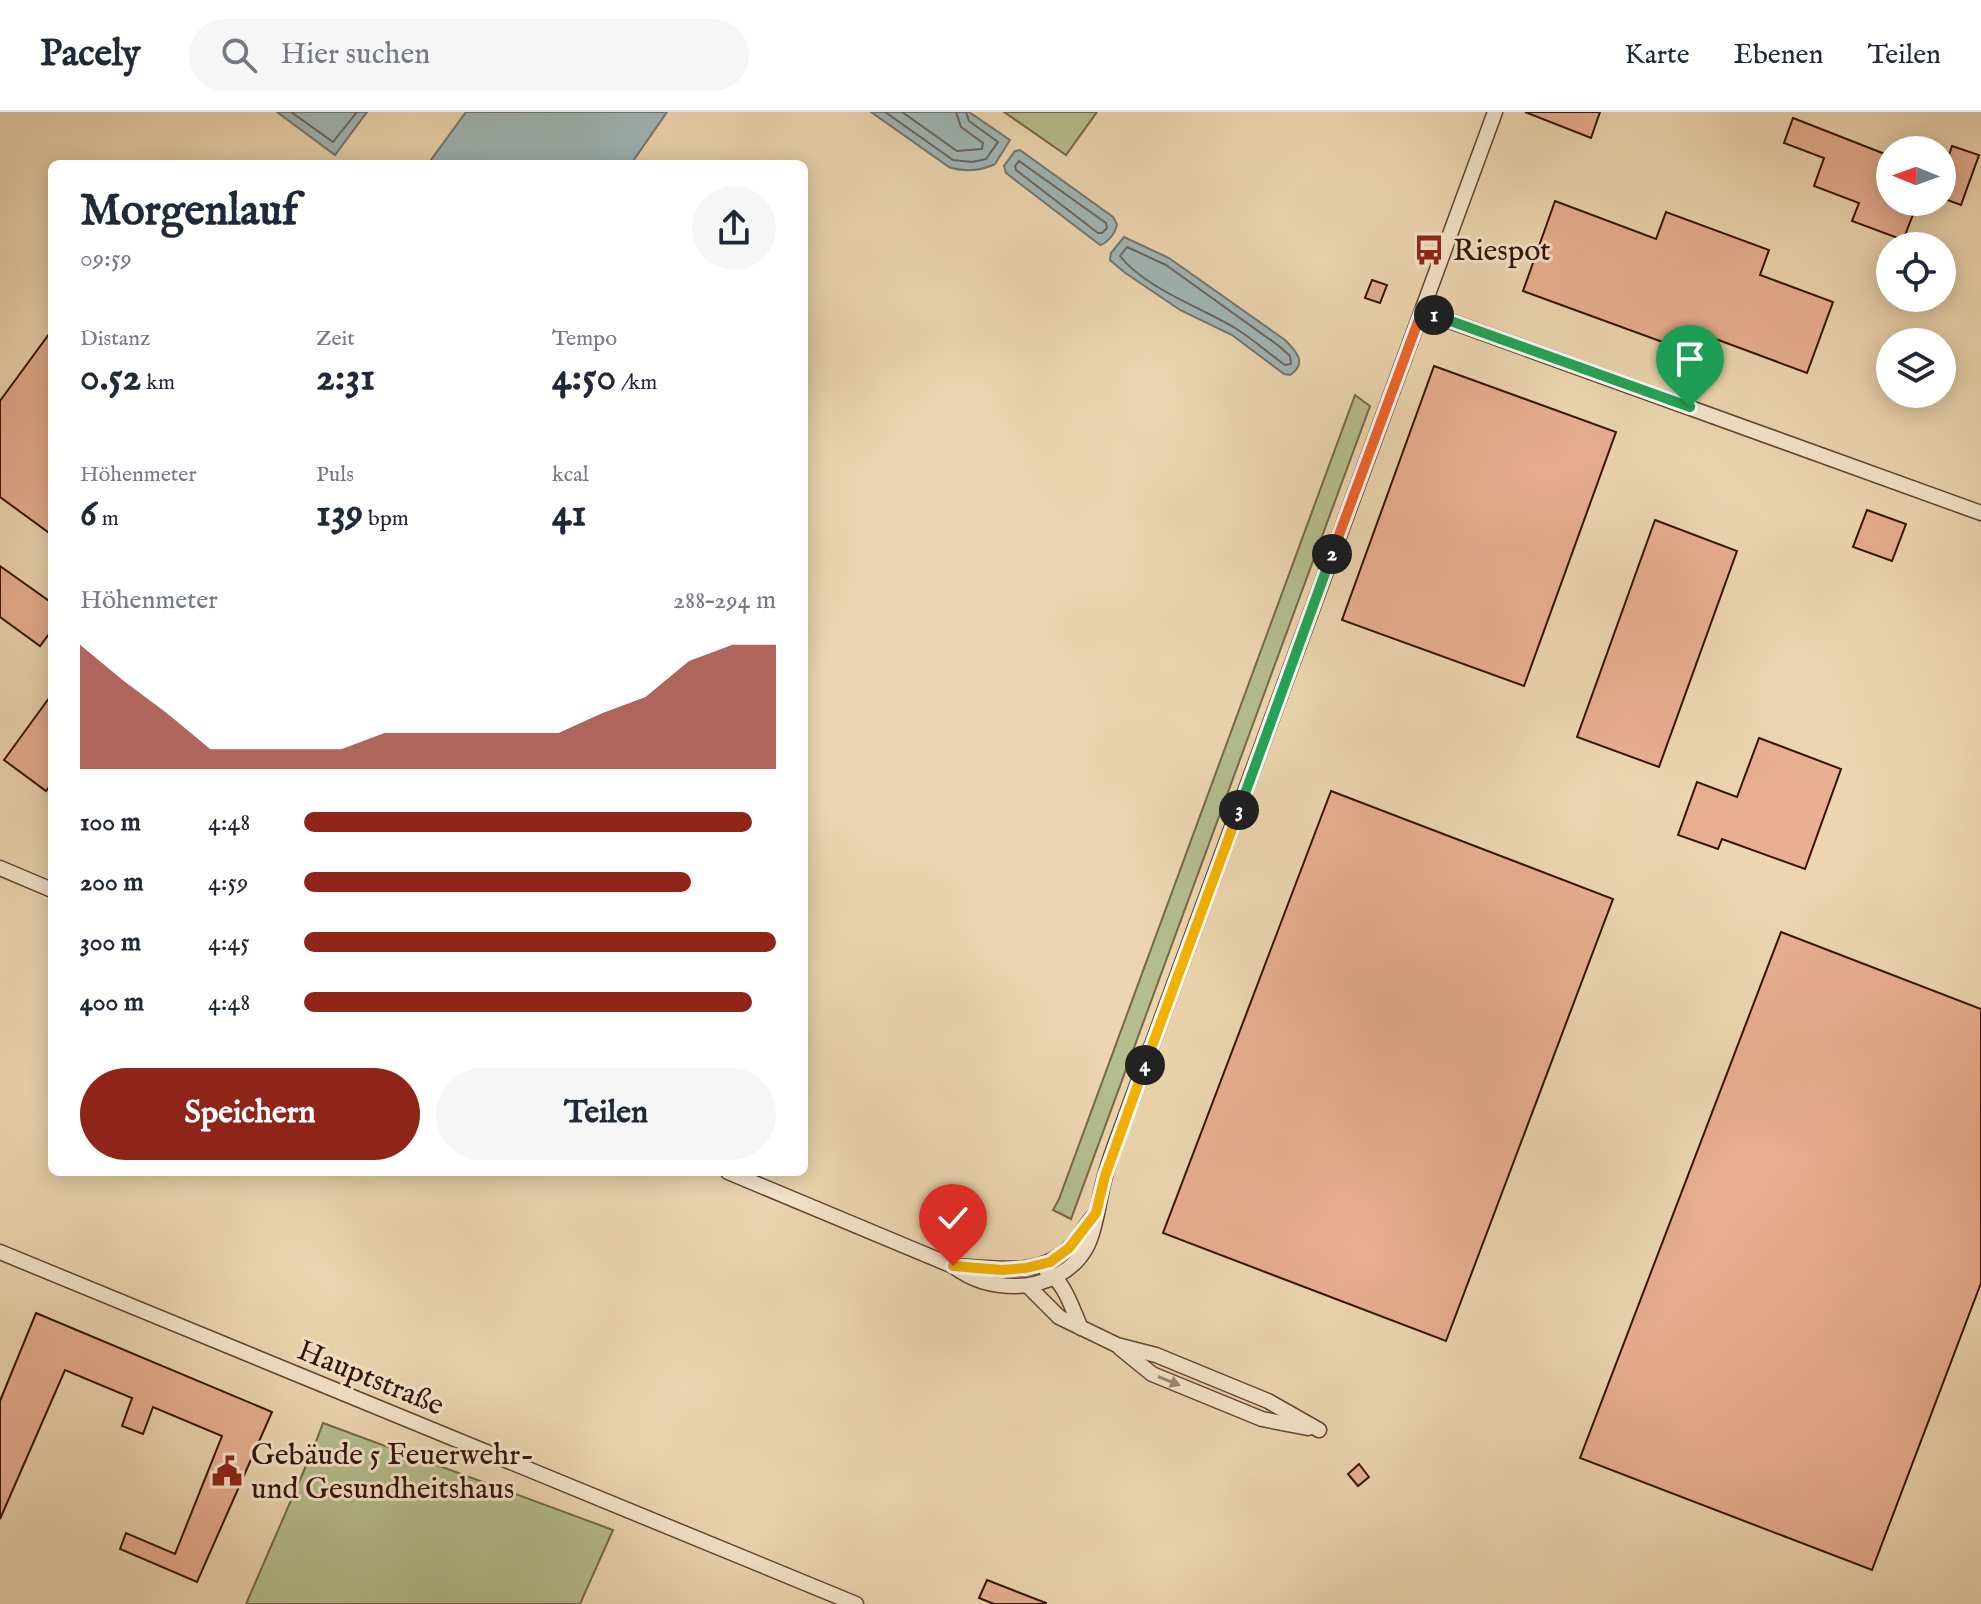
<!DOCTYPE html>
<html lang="de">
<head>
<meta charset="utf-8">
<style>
  :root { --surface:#fff; --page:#f6f6f7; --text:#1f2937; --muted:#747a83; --line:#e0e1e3; --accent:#8f2418 }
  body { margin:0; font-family:"IM FELL English",serif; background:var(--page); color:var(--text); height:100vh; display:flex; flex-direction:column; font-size:30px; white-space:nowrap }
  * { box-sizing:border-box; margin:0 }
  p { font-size:26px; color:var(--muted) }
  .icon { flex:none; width:44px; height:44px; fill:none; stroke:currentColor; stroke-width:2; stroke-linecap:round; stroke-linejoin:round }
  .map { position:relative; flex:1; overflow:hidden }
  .sheet { position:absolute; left:48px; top:48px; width:760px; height:1016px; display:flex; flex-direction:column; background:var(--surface); border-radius:12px; box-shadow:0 4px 20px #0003 }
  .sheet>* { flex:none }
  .needle { width:52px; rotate:271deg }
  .buttons { position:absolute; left:1876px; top:24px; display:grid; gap:16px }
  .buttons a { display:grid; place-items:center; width:80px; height:80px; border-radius:50%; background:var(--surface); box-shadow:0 4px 20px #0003; font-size:40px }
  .pin { position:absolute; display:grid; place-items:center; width:68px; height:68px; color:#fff; margin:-82px -34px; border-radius:50% 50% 50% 0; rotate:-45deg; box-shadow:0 0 8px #0007 }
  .pin .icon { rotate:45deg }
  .km { position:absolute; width:40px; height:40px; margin:-20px; border-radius:50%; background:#222; color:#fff; font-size:22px; line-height:40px; text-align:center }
  .round { display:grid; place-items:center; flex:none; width:84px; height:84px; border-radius:42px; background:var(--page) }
  .overview { display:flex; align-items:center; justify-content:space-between; height:136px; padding:0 32px }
  h1 { font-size:44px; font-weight:700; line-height:60px }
  .figures { display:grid; grid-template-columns:repeat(3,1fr); gap:12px; height:136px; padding:8px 32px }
  .figures div { display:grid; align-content:center }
  .figures b { font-size:40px; font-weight:700 }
  .figures small { font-size:22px; font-weight:400 }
  .figures p { font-size:22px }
  .chart { height:224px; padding:16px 32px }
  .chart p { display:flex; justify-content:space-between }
  .chart svg { width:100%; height:144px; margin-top:8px; fill:var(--accent); opacity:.7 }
  .primary-button { display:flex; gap:16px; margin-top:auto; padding:16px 32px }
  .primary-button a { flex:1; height:92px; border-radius:48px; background:var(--accent); color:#fff; font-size:32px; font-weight:700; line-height:92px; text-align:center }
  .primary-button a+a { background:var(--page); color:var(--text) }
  ul { padding:0 32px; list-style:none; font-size:26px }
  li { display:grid; grid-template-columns:128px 96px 1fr; align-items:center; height:60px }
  li i { height:20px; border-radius:10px; background:var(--accent) }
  header { display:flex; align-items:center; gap:48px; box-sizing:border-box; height:112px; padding:0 40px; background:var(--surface); border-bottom:2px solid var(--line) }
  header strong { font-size:38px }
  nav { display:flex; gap:44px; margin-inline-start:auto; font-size:28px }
  .search { width:560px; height:72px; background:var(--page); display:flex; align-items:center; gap:20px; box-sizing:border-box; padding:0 28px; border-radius:44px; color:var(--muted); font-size:30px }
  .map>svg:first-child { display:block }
</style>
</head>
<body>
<header>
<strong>Pacely</strong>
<div class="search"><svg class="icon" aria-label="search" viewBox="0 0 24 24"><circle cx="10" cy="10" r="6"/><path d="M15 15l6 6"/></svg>Hier suchen</div>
<nav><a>Karte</a><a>Ebenen</a><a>Teilen</a></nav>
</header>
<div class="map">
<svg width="1981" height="1492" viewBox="0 0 1981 1492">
  <rect width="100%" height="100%" fill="#edd6af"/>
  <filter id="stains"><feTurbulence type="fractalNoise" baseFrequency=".0025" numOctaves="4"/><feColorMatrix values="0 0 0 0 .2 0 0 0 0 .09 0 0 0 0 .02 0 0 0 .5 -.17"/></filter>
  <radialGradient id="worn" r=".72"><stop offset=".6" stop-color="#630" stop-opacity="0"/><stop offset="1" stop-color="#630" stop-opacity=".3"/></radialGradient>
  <!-- green -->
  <g fill="#b5be8d" stroke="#75684a" stroke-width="2">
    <path d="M1004,0H1097L1066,43Z"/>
    <path d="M1355,283L1370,294L1071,1107L1053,1098L1059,1087Z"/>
    <path d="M323,1311L613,1418L580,1492H246L312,1340Z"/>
  </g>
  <!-- water -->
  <g fill="#9fb6b7" stroke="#757571" stroke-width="2">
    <path d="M277,0H367L335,43Z"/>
    <path d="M466,0H667L631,52H428Z"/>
    <path d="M871,0H969L1010,28L995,52C981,59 963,60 949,55Z"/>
    <path d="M1020,38L1113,105L1117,112C1116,120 1108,131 1100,133L1006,61L1004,54L1015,39Z"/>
    <path d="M1124,125L1169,146L1285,228C1296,239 1308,251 1290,263L1284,262L1232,223L1180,198L1124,160L1110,148L1111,141Z"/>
  </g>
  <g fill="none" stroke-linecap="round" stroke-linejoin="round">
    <!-- shore -->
    <g stroke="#6a645f" stroke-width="2">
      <path d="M291,0L333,30L357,0"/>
      <path d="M885,0L953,48L972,50L986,47L998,30L969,9L966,0"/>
      <path d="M902,0L957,39L982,37L983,31L961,15L956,0"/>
      <path d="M1019,49L1106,111L1107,116L1102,121H1098L1016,58L1015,54Z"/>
      <path d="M1127,135L1166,153L1279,234L1290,244L1291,252L1285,253C1268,241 1253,227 1235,216C1200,195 1145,176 1120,144Z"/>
    </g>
  </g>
  <!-- building -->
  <g fill="#e8af90" stroke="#351307" stroke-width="2">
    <path d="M1525,0H1600L1591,26Z"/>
    <path d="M1793,6L1890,44V90H1918L1903,128L1852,109L1859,91L1814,74L1824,46L1784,31Z"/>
    <path d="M1952,34L1979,43L1961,93L1942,86V64Z"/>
    <path d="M1555,89L1656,127L1666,100L1769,138L1760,163L1833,190L1807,261L1705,223L1698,243L1523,179Z"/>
    <path d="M1372,168L1387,173L1380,191L1365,186Z"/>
    <path d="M52,218V423L0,385V289Z"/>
    <path d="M1434,254L1616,320L1524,574L1342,508Z"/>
    <path d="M1867,398L1906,412L1892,449L1853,435Z"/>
    <path d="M1655,408L1737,439L1659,655L1577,625Z"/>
    <path d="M0,454L52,491V518L40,534L0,505Z"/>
    <path d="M52,582V671L46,679L4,648Z"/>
    <path d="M1759,626L1841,657L1805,757L1722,727L1718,737L1678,723L1697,670L1737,685Z"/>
    <path d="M1331,679L1613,787L1446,1229L1163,1121Z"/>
    <path d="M1781,820L1981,897V1171L1872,1458L1580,1346Z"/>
    <path d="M36,1201L272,1300L197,1470L120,1437L126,1421L175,1442L222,1324L153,1295L143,1322L122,1314L132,1286L65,1258L0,1407V1289Z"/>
    <path d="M1359,1352L1369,1365L1358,1374L1348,1362Z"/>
    <path d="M987,1468L1046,1491V1492H994L979,1486Z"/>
  </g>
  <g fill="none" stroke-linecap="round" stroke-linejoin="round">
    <!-- street casing -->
    <g stroke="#634431" stroke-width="17">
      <g id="street">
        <path d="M1422,199L1981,401"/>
        <path d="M0,756L52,778"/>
        <path d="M728,1060L953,1154C973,1169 992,1174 1016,1174C1031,1174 1045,1170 1058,1163C1097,1142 1094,1107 1104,1068C1110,1044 1120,1021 1128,998L1495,0"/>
        <path d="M0,1140L856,1492"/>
        <path d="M953,1154C992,1155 1039,1167 1070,1135C1079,1126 1085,1114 1093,1105"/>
        <path d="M1047,1160C1065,1170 1072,1197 1081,1216"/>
        <path d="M1028,1174L1059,1205L1117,1233L1156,1243L1268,1289L1319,1318"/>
        <path d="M1120,1236L1152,1262L1262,1307L1308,1316"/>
      </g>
    </g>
    <!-- street -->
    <use href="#street" stroke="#f3e4cb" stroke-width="14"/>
  </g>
  <!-- one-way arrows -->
  <defs><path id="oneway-solid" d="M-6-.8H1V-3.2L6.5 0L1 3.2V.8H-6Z" transform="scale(2)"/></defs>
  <use fill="#9e8673" href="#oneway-solid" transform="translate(1169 1269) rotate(22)"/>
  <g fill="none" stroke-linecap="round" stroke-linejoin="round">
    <!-- split-1 casing -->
    <g stroke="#fff" stroke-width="16">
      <path id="split-1" d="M1434,203L1690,295"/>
    </g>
    <!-- split-2 casing -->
    <g stroke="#fff" stroke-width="16">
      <path id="split-2" d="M1332,442L1422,199L1434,203"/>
    </g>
    <!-- split-3 casing -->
    <g stroke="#fff" stroke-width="16">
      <path id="split-3" d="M1239,698L1332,442"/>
    </g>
    <!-- split-4 casing -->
    <g stroke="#fff" stroke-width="16">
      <path id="split-4" d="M1145,953L1239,698"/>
    </g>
    <!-- split-5 casing -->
    <g stroke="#fff" stroke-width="16">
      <path id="split-5" d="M953,1154L1002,1158L1026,1156L1050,1150L1069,1136L1096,1101L1105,1064L1145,953"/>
    </g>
    <!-- split-1 -->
    <use href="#split-1" stroke="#22a559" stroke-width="10"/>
    <!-- split-2 -->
    <use href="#split-2" stroke="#f0652b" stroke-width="10"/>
    <!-- split-3 -->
    <use href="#split-3" stroke="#22a559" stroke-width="10"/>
    <!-- split-4 -->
    <use href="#split-4" stroke="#f5b400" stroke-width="10"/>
    <!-- split-5 -->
    <use href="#split-5" stroke="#f5b400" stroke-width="10"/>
  </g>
  <!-- icons -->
  <defs>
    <g id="bus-bare" transform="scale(2.4)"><path d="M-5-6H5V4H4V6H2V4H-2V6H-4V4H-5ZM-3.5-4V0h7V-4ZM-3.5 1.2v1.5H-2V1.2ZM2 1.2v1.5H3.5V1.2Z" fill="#8f2418" stroke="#f3e4cb" stroke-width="2.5" paint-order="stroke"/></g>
    <g id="civic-bare" transform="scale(2.4)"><path d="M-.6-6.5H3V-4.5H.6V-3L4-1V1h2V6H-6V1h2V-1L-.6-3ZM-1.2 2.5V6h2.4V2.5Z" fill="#8f2418" stroke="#f3e4cb" stroke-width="2.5" paint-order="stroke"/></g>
  </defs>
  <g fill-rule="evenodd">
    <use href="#bus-bare" x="1429" y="138"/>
    <use href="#civic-bare" x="227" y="1359"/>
  </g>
  <g text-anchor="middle" stroke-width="6" stroke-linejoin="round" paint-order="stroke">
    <!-- poi labels -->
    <g font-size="30" fill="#351307" stroke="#f3e4cb" text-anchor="start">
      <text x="1453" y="148">Riespot</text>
      <text x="251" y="1352">Gebäude 5 Feuerwehr-<tspan x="251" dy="34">und Gesundheitshaus</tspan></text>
    </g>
    <!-- street labels -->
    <g font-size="30" fill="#351307" stroke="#f3e4cb">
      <text transform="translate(371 1265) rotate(22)" y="10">Hauptstraße</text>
    </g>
  </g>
  <rect width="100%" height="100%" filter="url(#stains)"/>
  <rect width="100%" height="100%" fill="url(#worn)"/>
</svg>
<div class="buttons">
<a><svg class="needle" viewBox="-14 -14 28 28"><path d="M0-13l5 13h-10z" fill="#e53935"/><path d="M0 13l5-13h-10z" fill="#747a83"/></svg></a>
<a><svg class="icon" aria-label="locate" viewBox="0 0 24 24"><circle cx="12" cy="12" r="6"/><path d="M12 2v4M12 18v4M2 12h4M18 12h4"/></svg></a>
<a><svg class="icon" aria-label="layers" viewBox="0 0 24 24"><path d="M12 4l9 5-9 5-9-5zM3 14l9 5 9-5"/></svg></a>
</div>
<div class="pin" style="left:1690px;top:295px;background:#1e9e55"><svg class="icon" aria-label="arrive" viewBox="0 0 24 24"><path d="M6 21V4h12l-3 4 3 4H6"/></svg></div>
<div class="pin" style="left:953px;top:1154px;background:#d93025"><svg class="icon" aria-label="check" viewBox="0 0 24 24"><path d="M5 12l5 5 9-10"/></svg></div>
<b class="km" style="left:1434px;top:203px">1</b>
<b class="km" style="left:1332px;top:442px">2</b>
<b class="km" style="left:1239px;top:698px">3</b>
<b class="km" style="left:1145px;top:953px">4</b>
<section class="sheet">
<div class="overview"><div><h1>Morgenlauf</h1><p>09:59</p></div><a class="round"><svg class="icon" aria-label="share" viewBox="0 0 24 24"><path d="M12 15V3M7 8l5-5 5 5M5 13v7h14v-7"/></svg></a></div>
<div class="figures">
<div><p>Distanz</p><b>0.52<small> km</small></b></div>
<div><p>Zeit</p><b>2:31</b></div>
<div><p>Tempo</p><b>4:50<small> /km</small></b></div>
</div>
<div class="figures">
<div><p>Höhenmeter</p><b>6<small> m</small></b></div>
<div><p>Puls</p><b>139<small> bpm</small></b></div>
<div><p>kcal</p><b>41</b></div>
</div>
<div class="chart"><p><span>Höhenmeter</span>288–294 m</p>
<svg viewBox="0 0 160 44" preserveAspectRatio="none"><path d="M0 44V6L10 17L20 27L30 38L40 38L50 38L60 38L70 33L80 33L90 33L100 33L110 33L120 27L130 22L140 11L150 6L160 6V44z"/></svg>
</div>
<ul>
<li><b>100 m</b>4:48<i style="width:95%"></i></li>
<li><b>200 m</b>4:59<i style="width:82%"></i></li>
<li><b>300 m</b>4:45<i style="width:100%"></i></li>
<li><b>400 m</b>4:48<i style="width:95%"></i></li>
</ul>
<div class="primary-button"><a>Speichern</a><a>Teilen</a></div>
</section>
</div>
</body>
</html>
